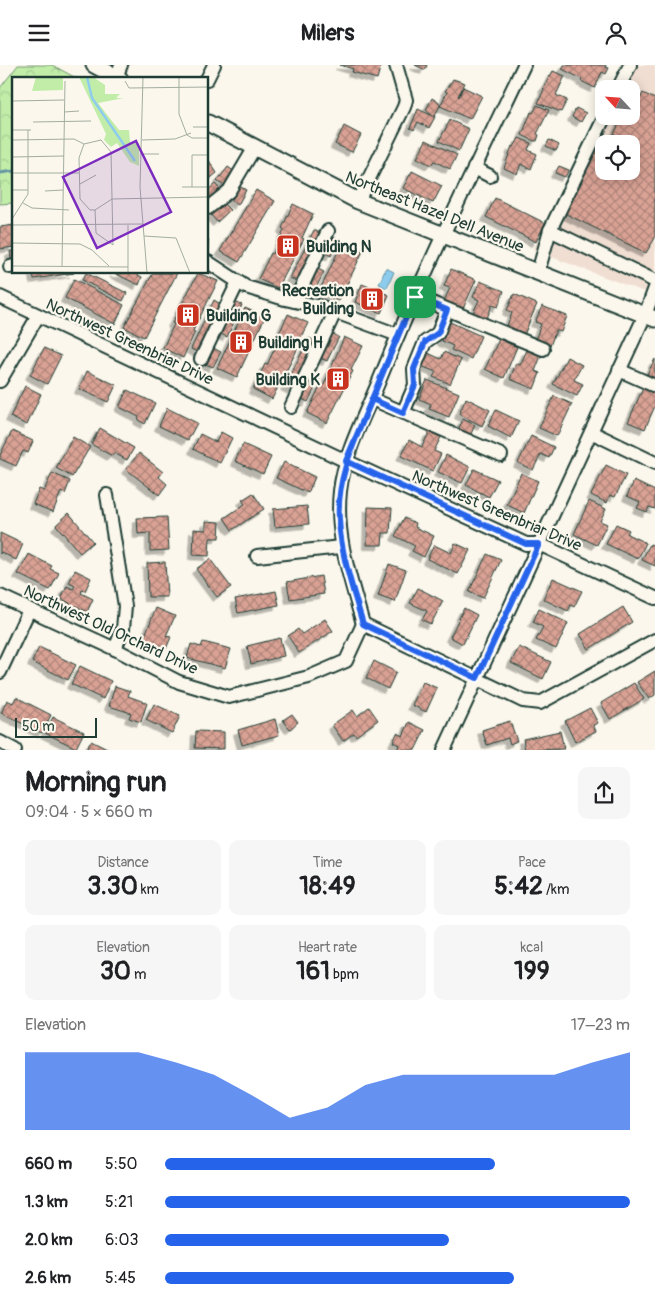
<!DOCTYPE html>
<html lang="en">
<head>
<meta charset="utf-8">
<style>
  :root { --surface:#fff; --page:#f6f6f6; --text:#202124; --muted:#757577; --accent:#2563eb }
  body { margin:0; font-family:Pangolin,sans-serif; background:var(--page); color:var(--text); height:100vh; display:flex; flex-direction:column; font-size:19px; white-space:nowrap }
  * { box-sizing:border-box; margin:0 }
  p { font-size:16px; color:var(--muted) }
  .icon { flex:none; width:28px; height:28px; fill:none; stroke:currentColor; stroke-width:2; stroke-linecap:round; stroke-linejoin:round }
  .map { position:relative; height:685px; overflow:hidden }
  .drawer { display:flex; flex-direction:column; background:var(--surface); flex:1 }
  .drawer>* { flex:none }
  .needle { width:32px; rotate:296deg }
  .fabs { position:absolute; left:595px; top:15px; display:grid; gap:10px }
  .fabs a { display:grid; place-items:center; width:45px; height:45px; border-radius:10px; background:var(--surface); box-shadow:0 2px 12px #0003; font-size:25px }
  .scale { position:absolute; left:15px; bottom:12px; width:82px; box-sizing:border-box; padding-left:5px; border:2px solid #1f3d34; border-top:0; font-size:14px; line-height:18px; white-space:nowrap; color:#1f3d34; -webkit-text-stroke:4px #fbf7ec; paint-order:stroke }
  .pin { position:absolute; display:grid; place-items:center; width:42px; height:42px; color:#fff; margin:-21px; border-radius:10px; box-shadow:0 2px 8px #0006 }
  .round { display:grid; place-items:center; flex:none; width:52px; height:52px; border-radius:10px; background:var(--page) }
  .headline { display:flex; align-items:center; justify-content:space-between; height:85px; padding:0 25px }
  h1 { font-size:28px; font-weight:700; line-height:38px }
  .figures { display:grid; grid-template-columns:repeat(3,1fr); gap:8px; height:85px; padding:5px 25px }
  .figures div { display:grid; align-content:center; border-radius:10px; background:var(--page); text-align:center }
  .figures b { font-size:25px; font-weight:700 }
  .figures small { font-size:14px; font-weight:400 }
  .figures p { font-size:14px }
  .chart { height:140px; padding:10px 25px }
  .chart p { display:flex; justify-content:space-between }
  .chart svg { width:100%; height:90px; margin-top:5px; fill:var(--accent); opacity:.7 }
  ul { padding:0 25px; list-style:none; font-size:16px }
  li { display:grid; grid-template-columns:80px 60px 1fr; align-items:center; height:38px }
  li i { height:12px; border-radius:6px; background:var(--accent) }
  header { display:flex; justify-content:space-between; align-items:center; height:65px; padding:0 25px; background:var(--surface); font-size:22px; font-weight:700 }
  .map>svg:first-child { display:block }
</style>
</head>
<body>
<header><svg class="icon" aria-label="menu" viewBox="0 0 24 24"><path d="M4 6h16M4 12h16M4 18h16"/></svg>Milers<svg class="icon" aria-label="person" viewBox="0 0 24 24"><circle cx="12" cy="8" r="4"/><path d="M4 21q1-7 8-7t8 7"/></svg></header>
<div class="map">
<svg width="655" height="685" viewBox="0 0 655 685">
  <defs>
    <pattern id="forest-crowns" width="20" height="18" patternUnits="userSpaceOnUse" patternTransform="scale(1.25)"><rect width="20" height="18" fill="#c1eda9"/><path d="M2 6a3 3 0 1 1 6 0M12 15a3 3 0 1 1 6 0" fill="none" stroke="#a5cc92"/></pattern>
    <pattern id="water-ripples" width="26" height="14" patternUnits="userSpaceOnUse" patternTransform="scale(1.25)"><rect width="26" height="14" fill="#8eccee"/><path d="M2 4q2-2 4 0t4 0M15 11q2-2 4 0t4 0" fill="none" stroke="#73a7c2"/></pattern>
    <pattern id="building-cross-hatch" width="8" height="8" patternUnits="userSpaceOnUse" patternTransform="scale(1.25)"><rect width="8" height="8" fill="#daa295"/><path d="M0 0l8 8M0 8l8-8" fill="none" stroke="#b0857a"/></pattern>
    <filter id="shadow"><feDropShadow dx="-4.5" dy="4.5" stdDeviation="0" flood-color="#0004"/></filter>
  </defs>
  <rect width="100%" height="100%" fill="#fbf7ec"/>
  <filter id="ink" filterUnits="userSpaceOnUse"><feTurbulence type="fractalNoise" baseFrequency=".02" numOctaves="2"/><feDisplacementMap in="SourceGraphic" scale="10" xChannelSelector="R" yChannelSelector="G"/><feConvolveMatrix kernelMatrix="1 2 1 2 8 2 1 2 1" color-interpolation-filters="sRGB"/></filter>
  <g filter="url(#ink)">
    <!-- built -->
    <path fill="#f1ded2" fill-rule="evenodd" d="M622,0H655V231L533,185L604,37V51H631V24H610ZM604,79H631V106H604Z"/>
    <!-- forest -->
    <path fill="url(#forest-crowns)" stroke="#70956e" d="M18,0H52L78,14H14V138L0,139V23Z"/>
    <!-- water -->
    <path fill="url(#water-ripples)" stroke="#6293a4" d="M386,203L394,207L387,223L379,219Z"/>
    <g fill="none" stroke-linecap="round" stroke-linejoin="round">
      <!-- stream -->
      <path stroke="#6293a4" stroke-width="3" d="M0,108L14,106"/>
    </g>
    <!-- building -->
    <g fill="url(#building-cross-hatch)" stroke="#1f3d34" filter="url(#shadow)">
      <path d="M340,0H381L377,14L352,7L353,4Z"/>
      <path d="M415,0H427L425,5Z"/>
      <path d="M564,0H606L605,2L609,3L606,9L602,7L595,23L581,16L582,14L562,4Z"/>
      <path d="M553,6L565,11L556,30L567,35L561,47L538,38L544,24L543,23Z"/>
      <path d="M453,14L465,18L458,31L459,32L463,22L482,31L470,54L440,41L447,27L445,26Z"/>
      <path d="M643,28L655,34V173L646,188L564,148L597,81L604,84V106H631V79H609L623,51H631L633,31L640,34Z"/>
      <path d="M432,33L441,39L434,52L426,45Z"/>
      <path d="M537,40L549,45L537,69L539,70L537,76H534L522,70L531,47L533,48Z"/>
      <path d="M576,43L586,48L581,57L572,52Z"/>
      <path d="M418,44L435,52L429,63L418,57L414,65L410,63Z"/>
      <path d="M450,55L469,64L459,86L439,76Z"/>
      <path d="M344,61L361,70L352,87L335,79Z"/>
      <path d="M519,73L531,78L528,85L537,89L531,104L521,99L517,109L504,103L512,81L514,82Z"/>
      <path d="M426,75L457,90L450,104L434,96L431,100L417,93Z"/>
      <path d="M549,75L559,80L556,86L546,81Z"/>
      <path d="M208,94L217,108L208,115Z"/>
      <path d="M559,101L569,105L565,112L555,108Z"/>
      <path d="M228,102L235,107L224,121L217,116Z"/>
      <path d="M412,106L442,121L433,138L403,123Z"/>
      <path d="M215,119L221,125L208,137V125Z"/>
      <path d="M239,121L246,125L238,140L231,136Z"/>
      <path d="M256,125L275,136L239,197L220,186Z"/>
      <path d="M495,133L545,158L536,177L486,152Z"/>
      <path d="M224,139L230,145L217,157L211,150Z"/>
      <path d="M293,139L313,149L302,173L304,174L278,223L258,214L271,188L273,189L284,165L282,163Z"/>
      <path d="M14,160V182L0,184V162Z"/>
      <path d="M314,165L322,169L298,217L290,213Z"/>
      <path d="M331,171L339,175L331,191L323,187Z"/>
      <path d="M343,176L363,186L339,236L319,227Z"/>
      <path d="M10,186H14V195L11,196Z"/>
      <path d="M316,203L324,207L316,223L308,219Z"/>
      <path d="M451,204L476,215L462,246L443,238L450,223L444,221Z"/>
      <path d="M33,208H74L34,214Z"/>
      <path d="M86,208L127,228L123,236L82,215Z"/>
      <path d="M114,208H134L142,212L139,220Z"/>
      <path d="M153,208H177L144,272L124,262Z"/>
      <path d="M198,208L218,216L193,266L195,267L183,293L163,283L174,259L172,258Z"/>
      <path d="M74,214L124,240L115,259L65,233Z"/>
      <path d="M480,216L504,226L498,242L492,240L486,256L472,250L479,235L473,232Z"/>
      <path d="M362,219L389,230L381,248L355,237Z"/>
      <path d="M514,229L537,239L524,270L506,263L512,248L507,245Z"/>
      <path d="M214,235L222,240L199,288L191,284Z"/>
      <path d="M234,237L242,240L227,272L219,268Z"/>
      <path d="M542,241L567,251L561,267L556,265L550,281L535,275L541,259L535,257Z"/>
      <path d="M245,243L265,252L237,312L217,303Z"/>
      <path d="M288,249L308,258L296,282L298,283L272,334L253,324L265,299L267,300L279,274L277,273Z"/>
      <path d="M450,257L481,271L471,294L451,285L453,281L442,276Z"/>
      <path d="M331,268L339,272L327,296L320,293Z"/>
      <path d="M344,272L363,281L351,305L353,306L327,358L307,348L320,321L323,322Z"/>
      <path d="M309,273L317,277L293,325L285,321Z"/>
      <path d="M499,274L517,282L504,313L485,304Z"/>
      <path d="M44,283L61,291L47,319L30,310Z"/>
      <path d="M213,283L221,287L213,302L205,299Z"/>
      <path d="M527,285L541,291L535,306L540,308L534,324L510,314L516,298L520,300Z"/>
      <path d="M426,287L441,294L444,287L461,295L450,319L433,312L436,307L421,301Z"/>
      <path d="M567,292L582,300L574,315L583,319L577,331L553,319Z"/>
      <path d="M655,294V318L645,313Z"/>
      <path d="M87,306L116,320L108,337L79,324Z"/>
      <path d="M312,309L320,313L308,337L300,333Z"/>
      <path d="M427,315L459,328L449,352L429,344L431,339L419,334Z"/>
      <path d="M25,321L41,329L27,360L10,352Z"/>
      <path d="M643,323L655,328V341L645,364L628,357Z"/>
      <path d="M127,325L155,338L145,359L138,355L139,352L119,342Z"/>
      <path d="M554,331L572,339L557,371L539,363Z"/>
      <path d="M466,333L490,345L482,361L459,349Z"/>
      <path d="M167,343L197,358L188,375L159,361Z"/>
      <path d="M496,345L519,356L511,373L488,361Z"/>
      <path d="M463,354L475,360L470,371L458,365Z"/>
      <path d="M100,363L134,383L127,395L114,388L112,391L91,379Z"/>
      <path d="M12,366L33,376L28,388L23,386L16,401L0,394V390Z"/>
      <path d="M221,367L232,373L220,398L193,384L200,369L216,377Z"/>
      <path d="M429,367L441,372L434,386L441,389L433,406L401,391L409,375L422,382Z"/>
      <path d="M531,371L554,382L549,393L541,389L533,405L518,398Z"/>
      <path d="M73,372L90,382L72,412L56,403Z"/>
      <path d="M243,379L271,392L263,409L235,396Z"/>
      <path d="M139,388L163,407L159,412L167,419L159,430L126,404Z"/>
      <path d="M446,390L470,402L462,418L438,407Z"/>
      <path d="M284,397L315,412L308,428L276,413Z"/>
      <path d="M606,400L626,410L615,432L610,430L607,438L591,430Z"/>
      <path d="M474,404L498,415L489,432L466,420Z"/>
      <path d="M52,408L70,416L65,429L61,427L53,447L33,439L39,424L44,426Z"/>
      <path d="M521,408L538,416L524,448L507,440Z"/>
      <path d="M634,416L655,426V444L649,442L647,447L637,443L640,437L627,431Z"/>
      <path d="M253,428L264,444L232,465L224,453L245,439L242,435Z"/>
      <path d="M589,436L606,444L600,456L607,459L597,480L574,469Z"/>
      <path d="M307,441L309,459L275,462L273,444Z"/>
      <path d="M368,442L392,443L390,468H383L382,480H367Z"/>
      <path d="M69,448L93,477L80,488L56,460Z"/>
      <path d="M167,452L169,485L150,486V468L138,469L137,453Z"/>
      <path d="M404,453L416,458L415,462L434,471L424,492L412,486L415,481L395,471Z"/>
      <path d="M206,456L220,457L219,473H210L209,491L193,490L194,464L206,465Z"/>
      <path d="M616,459L629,465L627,469L646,478L638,494L606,479Z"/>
      <path d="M0,468L23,479L16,495L1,487L0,489Z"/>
      <path d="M455,478L470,485L458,509L427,494L434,480L451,488Z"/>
      <path d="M650,479L655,481V501L642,495Z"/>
      <path d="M29,489L52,501L50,504L59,508L50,525L18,509Z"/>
      <path d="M487,489L501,495L483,533L469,527Z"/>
      <path d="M210,494L231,522L217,532L196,504Z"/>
      <path d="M165,497L167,532H148L147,498Z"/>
      <path d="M389,499L406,505L395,537L378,531Z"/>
      <path d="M75,505L91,513L85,526L82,525L81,528L93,534L87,547L76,541L74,546L67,543L70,538L61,534L67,521L73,524L75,521L69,518Z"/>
      <path d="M321,511L324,529L290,534L287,517Z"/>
      <path d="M553,513L582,526L574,542L571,540L568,546L543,534Z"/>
      <path d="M418,523L443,536L431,559L422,555L427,546L410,538Z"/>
      <path d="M276,526L279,540L238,548L235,534Z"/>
      <path d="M623,542L632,557L589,584L580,569Z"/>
      <path d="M156,543L175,551L166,571L171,572L166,584L143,575Z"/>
      <path d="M464,543L477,550L463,579L450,572Z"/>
      <path d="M539,544L568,558L556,584L536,575L543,562L533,557Z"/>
      <path d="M325,554L333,566L299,588L288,571L298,564L302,569Z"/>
      <path d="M280,573L284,591L251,599L247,581Z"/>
      <path d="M203,577L231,584L225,603L187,593L191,579L201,582Z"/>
      <path d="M39,582L76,600L68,615L32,597Z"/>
      <path d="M519,582L551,597L543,614L511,598Z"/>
      <path d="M374,596L396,607L388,624L366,613Z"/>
      <path d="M80,601L111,616L103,634L71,619Z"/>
      <path d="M655,606V630L649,634L637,617Z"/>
      <path d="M423,617L437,623L426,647L412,640Z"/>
      <path d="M634,618L644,634L610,654L601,638Z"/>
      <path d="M115,621L130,626L128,631L147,638L141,657L129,653L131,648L109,641Z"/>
      <path d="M16,632L51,650L42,668L1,648L7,635L13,638Z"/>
      <path d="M154,639L180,651L172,668L146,655Z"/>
      <path d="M369,642L378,655L356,671L354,668L343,676L332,660L353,645L357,651Z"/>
      <path d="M590,643L598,658L593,660L596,666L575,677L565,656Z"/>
      <path d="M292,649L298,657L290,664L283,655Z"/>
      <path d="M53,652L84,667L76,683L45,668Z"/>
      <path d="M275,654L279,670L242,680L238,665Z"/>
      <path d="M510,656L517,676L510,679L508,673L487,680L482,665Z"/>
      <path d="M409,657L425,665L415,685H397L399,680L393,677L397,668L403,671Z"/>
      <path d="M196,666L224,667V684L195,683Z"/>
      <path d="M560,666L564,684L525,685L523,674Z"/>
      <path d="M91,676L109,685H86Z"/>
    </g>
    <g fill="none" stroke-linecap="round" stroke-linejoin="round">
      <!-- minor casing -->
      <g stroke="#1f3d34" stroke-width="16">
        <g id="minor">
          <path d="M116,12L121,0"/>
          <path d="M207,14L214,0"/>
          <path d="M618,24L630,0"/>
          <path d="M474,103L490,111"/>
          <path d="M358,136L404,42L406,35L396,0"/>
          <path d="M208,143L229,126L255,82"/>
          <path d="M550,165L605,51"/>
          <path d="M208,197L246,222L285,234L322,242L398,270"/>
          <path d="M10,202L14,201"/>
          <path d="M538,207L550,165L655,216"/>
          <path d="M415,231L543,284"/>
          <path d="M0,232L346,396L526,479H539L655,533"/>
          <path d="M295,236L328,166"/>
          <path d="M201,294L238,217"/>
          <path d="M619,305L655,321"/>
          <path d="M0,316L38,251"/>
          <path d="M372,334L501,390"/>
          <path d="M291,342L335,247"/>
          <path d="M403,348L415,320L414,304L425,277L438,268L447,245"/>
          <path d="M591,367L655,398"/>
          <path d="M107,430L125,541L123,564L115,584"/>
          <path d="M257,491L341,482"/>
          <path d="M0,531L115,584L179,617L229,632L309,612L346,596L363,559L523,636L540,638L655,575"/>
          <path d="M363,559C351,515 335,472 340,426C344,389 365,350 379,316C423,208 474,104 524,0"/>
          <path d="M0,607L29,545"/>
          <path d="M0,677L15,685"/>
          <path d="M444,685L645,250L655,223"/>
        </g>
      </g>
      <!-- major casing -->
      <g stroke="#1f3d34" stroke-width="19">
        <g id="major">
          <path d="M94,0L120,14"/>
          <path d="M208,58L358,136L655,254"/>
        </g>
      </g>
      <!-- minor -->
      <use href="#minor" stroke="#fbf7ec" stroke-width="12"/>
      <!-- major -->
      <use href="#major" stroke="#fbf7ec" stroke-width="15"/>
    </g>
  </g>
  <g fill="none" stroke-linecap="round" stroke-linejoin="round" filter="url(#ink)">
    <!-- route casing -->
    <g stroke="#fff" stroke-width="10">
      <path id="route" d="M415,232C400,265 386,300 372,334C356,373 336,412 339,455C341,490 353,525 363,559L477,613L539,479H526L346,396L372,334L403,348L415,320L414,304L425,277L438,268L447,245L415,232"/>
    </g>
    <!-- route -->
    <use href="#route" stroke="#2563eb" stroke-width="6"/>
  </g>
  <!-- icons -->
  <defs>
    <g id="building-square" transform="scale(1.25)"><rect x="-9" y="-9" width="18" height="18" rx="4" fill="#c8321e" stroke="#fbf7ec"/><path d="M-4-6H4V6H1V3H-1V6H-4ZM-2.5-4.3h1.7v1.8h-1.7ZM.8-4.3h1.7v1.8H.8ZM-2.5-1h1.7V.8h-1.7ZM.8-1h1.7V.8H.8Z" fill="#fff"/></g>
  </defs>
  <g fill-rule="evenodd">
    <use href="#building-square" x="288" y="181"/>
    <use href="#building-square" x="372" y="234"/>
    <use href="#building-square" x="188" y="250"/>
    <use href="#building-square" x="241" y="277"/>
    <use href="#building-square" x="338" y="314"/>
  </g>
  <g text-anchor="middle" stroke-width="4.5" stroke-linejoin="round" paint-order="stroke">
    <!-- street labels -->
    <g font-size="16" fill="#1f3d34" stroke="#fbf7ec">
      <text transform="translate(435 146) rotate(22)" y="6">Northeast Hazel Dell Avenue</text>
      <text transform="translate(130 276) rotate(25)" y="6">Northwest Greenbriar Drive</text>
      <text transform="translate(497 445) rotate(23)" y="6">Northwest Greenbriar Drive</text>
      <text transform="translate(111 564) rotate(25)" y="6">Northwest Old Orchard Drive</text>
    </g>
    <!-- poi labels -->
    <g font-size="16" font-weight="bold" fill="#1f3d34" stroke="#fbf7ec" text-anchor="start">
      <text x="306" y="187">Building N</text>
      <text x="354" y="231" text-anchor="end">Recreation<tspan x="354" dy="18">Building</tspan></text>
      <text x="206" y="256">Building G</text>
      <text x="258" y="283">Building H</text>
      <text x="320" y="320" text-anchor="end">Building K</text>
    </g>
  </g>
  <!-- overview -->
  <g transform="translate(12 12)">
    <rect width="196" height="196" fill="#fbf7ec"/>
    <path d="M24,0H51V13L20,14Z" fill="#c1eda9"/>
    <path d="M67,0H81L93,8V17H108L104,21H112L86,26L107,53H117L118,65L127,67V89L118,85L105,66L99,70L92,63L94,57Z" fill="#c1eda9"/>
    <path fill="none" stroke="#8eccee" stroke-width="2.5" d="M75,0L80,21L123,84"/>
    <path fill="none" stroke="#a3ada2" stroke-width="1" d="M131,0L128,110L135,196M167,0V37L175,58M113,4L117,11L197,10M0,24L52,23M52,35L67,34M21,45L79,44M181,50H197M0,53H19M175,58L180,61H197M0,63L62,62L72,67M130,63L163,62L179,56M72,67L89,63L99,75L101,168M72,67L67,81L68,122L78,133H83L84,156L101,168M129,77H147M0,80L52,79M0,96H67M68,107L84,98M170,110H197M180,110V78H197M0,113H16M33,114L51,113M11,126L20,131L57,133M83,133L100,122L195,120L197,114M0,142L16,117V53M0,148L131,147M116,148V196M132,159L164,161L178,196M0,166L68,167L80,173L97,189M0,189L116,190M50,189L53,4M196,196L197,161"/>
    <path fill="#7b2cbf" fill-opacity="0.15" stroke="#7b2cbf" stroke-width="2.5" d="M124,64L159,135L85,171L51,100Z"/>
    <rect width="196" height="196" fill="none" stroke="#1f3d34" stroke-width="2.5"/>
  </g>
</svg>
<div class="fabs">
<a><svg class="needle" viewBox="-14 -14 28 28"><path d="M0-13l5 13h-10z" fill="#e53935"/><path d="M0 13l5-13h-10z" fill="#757577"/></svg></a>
<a><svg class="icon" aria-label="locate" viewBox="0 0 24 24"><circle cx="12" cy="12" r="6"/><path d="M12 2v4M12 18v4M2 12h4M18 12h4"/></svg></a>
</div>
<div class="scale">50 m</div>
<div class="pin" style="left:415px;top:232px;background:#1e9e55"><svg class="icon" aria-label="arrive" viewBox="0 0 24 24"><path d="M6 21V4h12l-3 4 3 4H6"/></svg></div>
</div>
<section class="drawer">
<div class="headline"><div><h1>Morning run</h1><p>09:04 · 5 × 660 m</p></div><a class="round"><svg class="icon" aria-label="share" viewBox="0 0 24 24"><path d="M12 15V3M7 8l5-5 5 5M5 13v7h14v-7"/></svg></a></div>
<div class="figures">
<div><p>Distance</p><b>3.30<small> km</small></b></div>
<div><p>Time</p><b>18:49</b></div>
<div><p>Pace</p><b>5:42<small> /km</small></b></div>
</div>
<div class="figures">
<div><p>Elevation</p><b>30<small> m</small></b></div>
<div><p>Heart rate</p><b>161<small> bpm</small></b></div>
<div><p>kcal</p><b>199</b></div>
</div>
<div class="chart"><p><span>Elevation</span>17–23 m</p>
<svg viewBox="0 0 160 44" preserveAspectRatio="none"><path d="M0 44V6L10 6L20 6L30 6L40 11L50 17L60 27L70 38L80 33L90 22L100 17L110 17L120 17L130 17L140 17L150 11L160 6V44z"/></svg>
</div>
<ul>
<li><b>660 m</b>5:50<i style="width:71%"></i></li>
<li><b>1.3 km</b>5:21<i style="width:100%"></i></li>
<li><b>2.0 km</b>6:03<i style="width:61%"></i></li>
<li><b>2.6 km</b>5:45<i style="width:75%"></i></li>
</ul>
</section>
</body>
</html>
